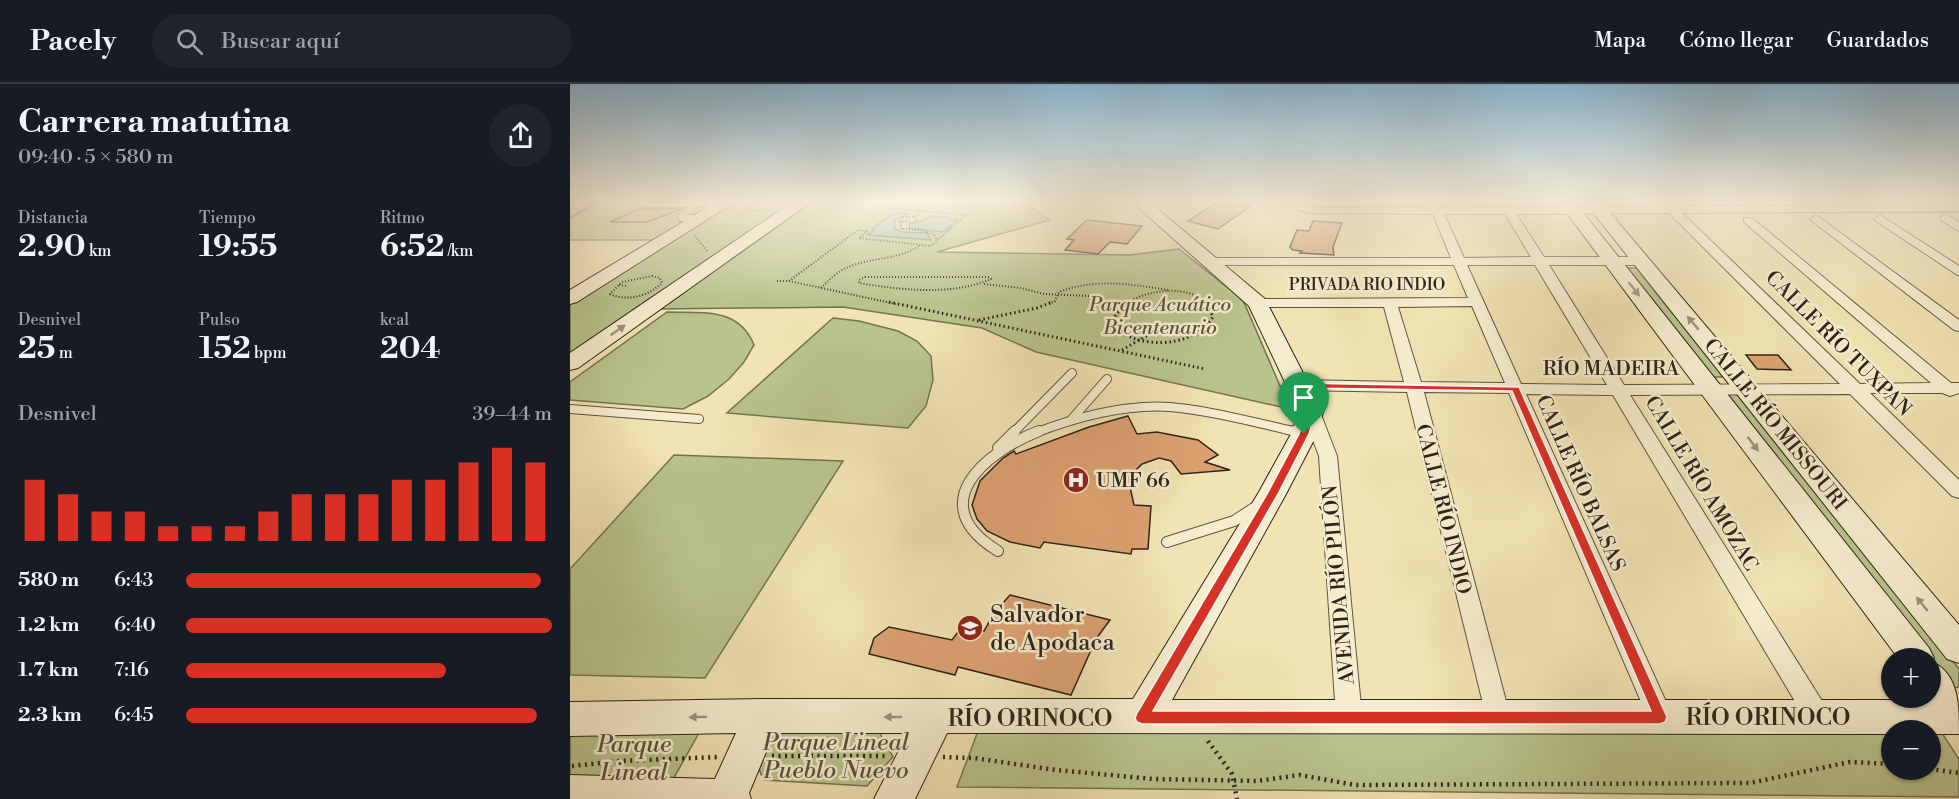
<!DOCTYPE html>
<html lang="es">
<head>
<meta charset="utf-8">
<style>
  :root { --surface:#171b24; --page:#20242c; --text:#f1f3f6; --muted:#9ea1a6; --line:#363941; --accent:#d93025 }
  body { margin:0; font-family:"Libre Bodoni",serif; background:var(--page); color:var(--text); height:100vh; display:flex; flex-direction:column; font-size:22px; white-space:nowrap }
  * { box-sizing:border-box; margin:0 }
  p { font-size:20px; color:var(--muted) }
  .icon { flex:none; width:33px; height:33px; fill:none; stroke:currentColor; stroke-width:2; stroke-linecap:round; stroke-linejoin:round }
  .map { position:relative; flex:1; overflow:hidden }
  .sheet { display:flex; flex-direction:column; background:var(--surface); width:570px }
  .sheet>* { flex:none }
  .tools { position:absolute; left:1311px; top:564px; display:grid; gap:12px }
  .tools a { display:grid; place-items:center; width:60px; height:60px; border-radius:50%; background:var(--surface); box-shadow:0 2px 4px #0004; font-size:30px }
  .pin { position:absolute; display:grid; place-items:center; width:51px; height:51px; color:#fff; margin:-62px -26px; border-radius:50% 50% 50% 0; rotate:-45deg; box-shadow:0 0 6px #0007 }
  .pin .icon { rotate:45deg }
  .round { display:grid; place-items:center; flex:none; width:63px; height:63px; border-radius:32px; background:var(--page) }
  .head { display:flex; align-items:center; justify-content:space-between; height:102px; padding:0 18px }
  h1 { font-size:33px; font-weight:700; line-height:45px }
  .figures { display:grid; grid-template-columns:repeat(3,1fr); gap:9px; height:102px; padding:6px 18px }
  .figures div { display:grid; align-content:center }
  .figures b { font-size:30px; font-weight:700 }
  .figures small { font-size:16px; font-weight:400 }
  .figures p { font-size:16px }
  .chart { height:168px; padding:12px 18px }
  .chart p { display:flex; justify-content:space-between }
  .chart svg { width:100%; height:108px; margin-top:6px; stroke:var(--accent); stroke-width:6 }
  ul { padding:0 18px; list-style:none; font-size:20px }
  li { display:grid; grid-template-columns:96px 72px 1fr; align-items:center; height:45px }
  li i { height:15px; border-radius:8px; background:var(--accent) }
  header { display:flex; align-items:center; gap:36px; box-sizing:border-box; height:84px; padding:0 30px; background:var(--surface); border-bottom:2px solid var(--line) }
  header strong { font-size:28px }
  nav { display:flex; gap:33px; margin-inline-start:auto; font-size:21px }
  .search { width:420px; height:54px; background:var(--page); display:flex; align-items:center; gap:15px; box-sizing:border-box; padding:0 21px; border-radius:33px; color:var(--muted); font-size:22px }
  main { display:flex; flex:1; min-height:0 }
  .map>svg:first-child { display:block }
</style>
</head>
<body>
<header>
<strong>Pacely</strong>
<div class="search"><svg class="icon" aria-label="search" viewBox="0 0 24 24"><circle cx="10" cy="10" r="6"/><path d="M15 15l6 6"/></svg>Buscar aquí</div>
<nav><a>Mapa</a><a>Cómo llegar</a><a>Guardados</a></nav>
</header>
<main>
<section class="sheet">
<div class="head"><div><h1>Carrera matutina</h1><p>09:40 · 5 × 580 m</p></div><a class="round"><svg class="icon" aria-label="share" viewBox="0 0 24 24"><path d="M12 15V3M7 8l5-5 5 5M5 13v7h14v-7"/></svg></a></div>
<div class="figures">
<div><p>Distancia</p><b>2.90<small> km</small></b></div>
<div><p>Tiempo</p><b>19:55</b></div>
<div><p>Ritmo</p><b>6:52<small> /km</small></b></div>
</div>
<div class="figures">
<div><p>Desnivel</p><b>25<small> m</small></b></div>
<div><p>Pulso</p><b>152<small> bpm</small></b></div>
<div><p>kcal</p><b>204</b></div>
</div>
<div class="chart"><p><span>Desnivel</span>39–44 m</p>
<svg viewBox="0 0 160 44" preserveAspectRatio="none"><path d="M5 44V19M15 44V25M25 44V32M35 44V32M45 44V38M55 44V38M65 44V38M75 44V32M85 44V25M95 44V25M105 44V25M115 44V19M125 44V19M135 44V12M145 44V6M155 44V12"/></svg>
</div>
<ul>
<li><b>580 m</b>6:43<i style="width:97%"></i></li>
<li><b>1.2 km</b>6:40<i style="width:100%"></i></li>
<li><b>1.7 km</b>7:16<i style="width:71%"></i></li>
<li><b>2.3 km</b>6:45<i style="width:96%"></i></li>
</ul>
</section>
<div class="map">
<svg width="1389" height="715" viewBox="0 0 1389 715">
  <rect width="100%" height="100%" fill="#f1e3b3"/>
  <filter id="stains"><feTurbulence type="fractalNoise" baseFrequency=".00333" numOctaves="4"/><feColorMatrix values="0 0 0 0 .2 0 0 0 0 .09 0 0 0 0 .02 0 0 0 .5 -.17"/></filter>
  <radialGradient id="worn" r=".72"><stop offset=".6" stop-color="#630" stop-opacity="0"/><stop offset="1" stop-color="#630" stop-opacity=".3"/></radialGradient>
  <!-- green -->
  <g fill="#b9c48d" stroke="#747454" stroke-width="1.5" fill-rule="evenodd">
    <path d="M32,117H151L85,156H0V135Z"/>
    <path d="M166,117H233L0,277V219Z"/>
    <path d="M244,117H452L480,136L367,168L559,171L609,165L673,216L720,325L466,268L412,244L273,223L90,225Z"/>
    <path d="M1055,184H1071L1159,293H1143Z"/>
    <path d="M97,228C132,229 169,223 184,261L174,278L159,295L138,312L113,325L0,316V298Z"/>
    <path d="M263,234L289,237L328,247L347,257L361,272L363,296L356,322L338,344L157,329Z"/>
    <path d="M1170,309L1389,585V603L1384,604L1157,310Z"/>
    <path d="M104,371L273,377L135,594L0,591V485Z"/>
    <path d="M226,643L308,646L323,673L297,702L193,696L185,673L205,650Z"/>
    <path d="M1368,643L1389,675V713L387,703L408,647ZM1322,646H1360V686H1322Z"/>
    <path d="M129,649L101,699L0,697V650Z"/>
  </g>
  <!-- water -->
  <g fill="#9ebcb6" stroke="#727f78" stroke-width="1.5">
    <path d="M324,129L337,130L325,136L324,145L333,148L357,149L361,156L298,151L304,146L302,145Z"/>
    <path d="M360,132L379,133L380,136L388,135L373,148L339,144L340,140L355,136Z"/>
  </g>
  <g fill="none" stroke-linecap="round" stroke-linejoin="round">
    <!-- stream -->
    <path stroke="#727f78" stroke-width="3" d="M1252,128H1389"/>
  </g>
  <!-- building -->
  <g fill="#dca171" stroke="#30231c" stroke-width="1.5">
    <path d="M0,117H28L0,134Z"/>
    <path d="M649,117L683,120L648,145L618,137Z"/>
    <path d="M71,124L74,125H111L77,138H40Z"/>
    <path d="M517,136L572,142L557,160L540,158L528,170L495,166L504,156L497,155Z"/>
    <path d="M743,137L772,139L763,163L764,171L730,169L732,167L723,166L720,163L727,146L739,147Z"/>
    <path d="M1176,271H1208L1221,286L1187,285Z"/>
    <path d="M558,332L567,350L587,348L628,356L648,371L635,378L660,386L611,390L601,377L589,374L572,380L558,394L564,421L581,422L578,465H562L561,470L474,458L470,464L440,458L417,447L407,435L402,421L410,397L433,374L444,367L446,370L519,343Z"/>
    <path d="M440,511L540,536L526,555L501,611L388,583L385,591L299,570L304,554L319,543L382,556L393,541L414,547L424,529Z"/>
  </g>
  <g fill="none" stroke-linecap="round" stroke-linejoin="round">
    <!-- lane-far2 casing -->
    <g stroke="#605342" stroke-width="8">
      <g id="lane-far2">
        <path d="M74,120H127"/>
        <path d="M129,134H112L111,132L127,120H152"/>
      </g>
    </g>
    <!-- lane-far1 casing -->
    <g stroke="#605342" stroke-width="10">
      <g id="lane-far1">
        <path d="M0,325L129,335"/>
        <path d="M501,336L537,295"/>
        <path d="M443,349L502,289"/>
        <path d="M465,349C507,333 555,320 600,323C644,327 687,339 731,349"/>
      </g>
    </g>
    <!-- lane casing -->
    <g stroke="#605342" stroke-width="12">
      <g id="lane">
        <path d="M724,347L732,349"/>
        <path d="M428,364L445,347"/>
        <path d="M597,458L664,437L684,424"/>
        <path d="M428,467C353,421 413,369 469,347"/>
      </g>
    </g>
    <!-- street casing -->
    <g stroke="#605342" stroke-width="2">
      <g id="street">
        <path d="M704,117C722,115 738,123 756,124L860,123L858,117H868L871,123L1093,122V118L1097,117L1105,122L1389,121V127L1112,129L1290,300L1361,299L1174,138V134H1182L1381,299H1389V309L1380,312L1372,309H1300L1389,396V414L1382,412L1280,310L1060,311L1257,625L1261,633L1257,641L1248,645L1239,641L1043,311L956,310L1103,633L1099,641L1090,645L1081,641L939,309L854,308L940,632L936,640L927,644L918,640L837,308L728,306L720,301L728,296L834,298L814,223H688L681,219L688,215L898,214L884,181H638L637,178L638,175L643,174H881L863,130L738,129ZM1099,129L1270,300L1054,301L979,181H1071L1077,177L1071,173H974L946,130ZM874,130H935L961,173L894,174ZM897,181H965L1037,301L951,300ZM902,222L935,299L851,298L828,223Z"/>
        <path d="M1375,130L1389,138V147L1371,136V132Z"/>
        <path d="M1246,131L1389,236V247L1384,246L1242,137L1240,135Z"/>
        <path d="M1310,131L1389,182V192L1306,137L1304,135Z"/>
        <path d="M741,323L747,324L750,328L767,372L792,633L788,641L779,645L770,641L766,633L749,372L732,328L735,324Z"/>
      </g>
    </g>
    <!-- secondary casing -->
    <g stroke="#30231c" stroke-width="2">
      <g id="secondary">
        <path d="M148,117H166L7,218L0,220V206Z"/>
        <path d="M224,117H242L8,284L0,286V269Z"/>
        <path d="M561,117H578L695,215L753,328L747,350L716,410L602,616H1357L1355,614H1360V574H1328L988,117H1004L1359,564L1364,574L1362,578C1389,590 1389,621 1389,650H1360V646H1322V650L377,649L345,715H304L338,649H204L179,709L181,715H0V691L145,695L166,649L0,652V618L193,615H563L689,408L721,350L729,328L679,222Z"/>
        <path d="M1014,117H1030L1389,541V579L1377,575Z"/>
      </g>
    </g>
    <!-- path-far2 -->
    <g stroke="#30231c" stroke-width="2" stroke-dasharray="1 2" stroke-linecap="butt">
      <path d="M184,117L175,122V125L193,127"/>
      <path d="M178,121H187"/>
      <path d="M333,133H344L347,136L344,139L330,137Z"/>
      <path d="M344,133L351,127"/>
      <path d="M331,138V145L351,146L364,150L367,157"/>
      <path d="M125,152L138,168"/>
      <path d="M82,192L90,194L92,199C78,212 58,218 40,210L52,198Z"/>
      <path d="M295,193H419L421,195C382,212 330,206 289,199V196Z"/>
      <path d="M207,197H219L326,220"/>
      <path d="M219,197L288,146L298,147L289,154L361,162L396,131L319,124L330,117H320"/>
      <path d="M414,200L451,204L474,210L520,212"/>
      <path d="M49,201L58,202"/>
      <path d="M251,204C260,195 269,186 281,182C304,173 328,176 349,162"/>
      <path d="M479,220L485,217L489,208C525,194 560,200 598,206"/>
      <path d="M556,220C577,205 619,200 638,220"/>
    </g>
    <!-- path-far1 -->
    <g stroke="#30231c" stroke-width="3" stroke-dasharray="1.5 3" stroke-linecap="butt">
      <path d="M319,218L635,285"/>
      <path d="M558,218L546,230L542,239C546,243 551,249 556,251C584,265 626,260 643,233L637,218"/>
      <path d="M409,236L467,224L482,218"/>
      <path d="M552,266L595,241"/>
    </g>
    <!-- path -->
    <g stroke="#30231c" stroke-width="4.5" stroke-dasharray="2 4.5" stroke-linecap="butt">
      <path d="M638,657L662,690L667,715"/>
      <path d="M202,672H319"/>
      <path d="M373,673L404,674L486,686L583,695L687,697L730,691L785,701L1180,699L1280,678L1322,680"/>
      <path d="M2,682L49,677L148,673"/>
      <path d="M1360,685L1389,689"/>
    </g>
    <!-- lane-far2 -->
    <use href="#lane-far2" stroke="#f6edce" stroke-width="6"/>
    <!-- lane-far1 -->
    <use href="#lane-far1" stroke="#f6edce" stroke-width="8"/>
    <!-- lane -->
    <use href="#lane" stroke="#f6edce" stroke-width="10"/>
    <!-- street -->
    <use href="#street" fill="#f6edce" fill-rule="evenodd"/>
    <!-- secondary -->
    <use href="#secondary" fill="#f6edce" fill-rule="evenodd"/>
  </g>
  <!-- one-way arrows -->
  <defs><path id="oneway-solid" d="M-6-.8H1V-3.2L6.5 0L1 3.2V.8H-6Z" transform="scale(1.5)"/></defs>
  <g fill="#9d927e">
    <use href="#oneway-solid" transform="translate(1064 205) rotate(52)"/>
    <use href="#oneway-solid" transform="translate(1123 239) rotate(-130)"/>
    <use href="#oneway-solid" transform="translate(48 246) rotate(-35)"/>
    <use href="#oneway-solid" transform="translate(1183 360) rotate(53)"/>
    <use href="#oneway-solid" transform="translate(1352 520) rotate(-129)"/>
    <use href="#oneway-solid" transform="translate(128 633) rotate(179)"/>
    <use href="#oneway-solid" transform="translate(323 633) rotate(-180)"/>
  </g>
  <!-- sky -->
  <linearGradient id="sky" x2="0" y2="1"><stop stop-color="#8ab7d4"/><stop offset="0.54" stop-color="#f9f2dd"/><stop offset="1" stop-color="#f9f2dd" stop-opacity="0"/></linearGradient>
  <rect width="1389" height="217" fill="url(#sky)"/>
  <!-- route -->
  <path fill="#d93025" stroke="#fff" stroke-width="1.5" fill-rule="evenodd" d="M725,299L949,303L1097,633L1095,638L1090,640H572L567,638L565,634L567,629L697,410L729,350L736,328L724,301ZM734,304L942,307L1081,627H583L708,410L739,350L745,328Z"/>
  <!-- icons -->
  <defs>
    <g id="hospital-disc" transform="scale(1.35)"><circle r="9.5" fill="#8f2418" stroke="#f6edce"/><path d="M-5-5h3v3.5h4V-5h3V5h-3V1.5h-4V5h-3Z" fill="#fff"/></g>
    <g id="school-disc" transform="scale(1.35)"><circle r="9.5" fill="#8f2418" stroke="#f6edce"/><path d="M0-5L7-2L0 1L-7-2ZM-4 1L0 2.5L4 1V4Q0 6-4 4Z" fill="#fff"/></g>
  </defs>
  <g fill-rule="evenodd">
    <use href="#hospital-disc" x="506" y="396"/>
    <use href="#school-disc" x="400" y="544"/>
  </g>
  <g text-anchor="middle" stroke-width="5" stroke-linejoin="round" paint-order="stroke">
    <!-- far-street labels -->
    <g font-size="16" fill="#30231c" stroke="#f6edce">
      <text x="797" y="206">PRIVADA RIO INDIO</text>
    </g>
    <!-- park labels -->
    <g font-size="20" font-style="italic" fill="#59533e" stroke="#f6edce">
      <text x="590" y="227">Parque Acuático<tspan x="590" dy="23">Bicentenario</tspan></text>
    </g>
    <!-- street labels -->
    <g font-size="20" fill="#30231c" stroke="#f6edce">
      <text transform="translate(1269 259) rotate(45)" y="7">CALLE RÍO TUXPAN</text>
      <text x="1041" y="291">RÍO MADEIRA</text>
      <text transform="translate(1206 340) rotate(51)" y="7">CALLE RÍO MISSOURI</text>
      <text transform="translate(1011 399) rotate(66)" y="7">CALLE RÍO BALSAS</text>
      <text transform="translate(1132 399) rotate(59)" y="7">CALLE RÍO AMOZAC</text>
      <text transform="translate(874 425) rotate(76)" y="7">CALLE RÍO INDIO</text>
      <text transform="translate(768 501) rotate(-95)" y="7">AVENIDA RÍO PILÓN</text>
    </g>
    <!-- poi labels -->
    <g font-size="20" fill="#30231c" stroke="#f6edce" text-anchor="start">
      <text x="526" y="403">UMF 66</text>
    </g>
    <!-- near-poi labels -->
    <g font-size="24" fill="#30231c" stroke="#f6edce" text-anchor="start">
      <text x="420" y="538">Salvador<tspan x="420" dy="28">de Apodaca</tspan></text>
    </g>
    <!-- near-street labels -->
    <g font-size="24" fill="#30231c" stroke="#f6edce">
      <text x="1198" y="641">RÍO ORINOCO</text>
      <text x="460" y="642">RÍO ORINOCO</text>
    </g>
    <!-- near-park labels -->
    <g font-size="24" font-style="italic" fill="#59533e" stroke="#f6edce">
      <text x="266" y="666">Parque Lineal<tspan x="266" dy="28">Pueblo Nuevo</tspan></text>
      <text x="64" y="668">Parque<tspan x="64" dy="28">Lineal</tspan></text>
    </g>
  </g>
  <rect width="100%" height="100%" filter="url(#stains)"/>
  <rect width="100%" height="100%" fill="url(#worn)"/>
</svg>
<div class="tools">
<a>+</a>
<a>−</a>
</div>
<div class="pin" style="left:734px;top:350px;background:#1e9e55"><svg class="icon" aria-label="arrive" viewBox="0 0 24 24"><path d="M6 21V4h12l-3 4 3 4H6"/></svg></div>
</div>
</main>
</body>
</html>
